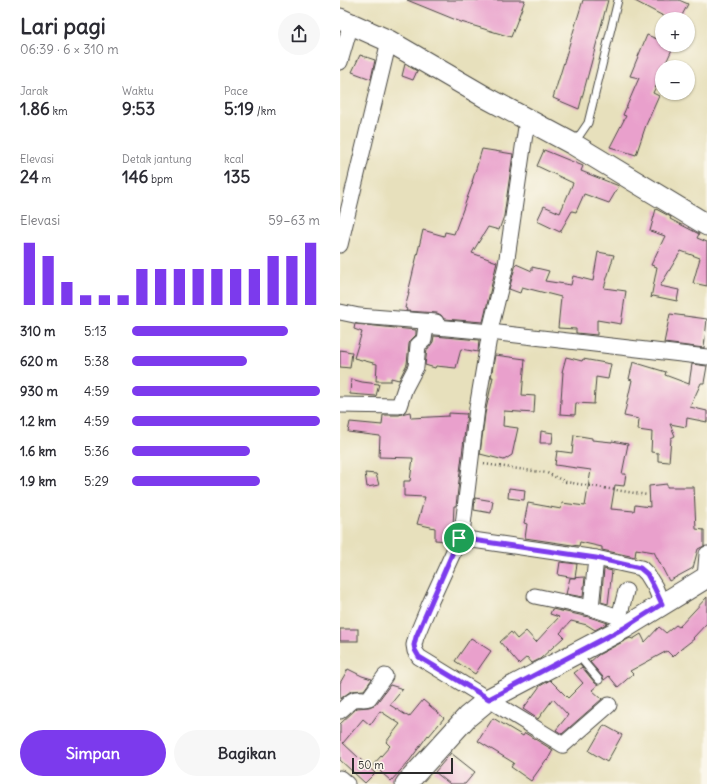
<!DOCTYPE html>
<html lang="id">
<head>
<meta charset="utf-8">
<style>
  :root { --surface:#fff; --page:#f7f7f7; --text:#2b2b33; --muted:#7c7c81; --accent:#7c3aed }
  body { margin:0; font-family:Delius,sans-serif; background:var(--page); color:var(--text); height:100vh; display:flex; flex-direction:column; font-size:15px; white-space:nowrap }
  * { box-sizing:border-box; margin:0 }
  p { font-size:13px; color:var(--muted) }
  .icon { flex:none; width:22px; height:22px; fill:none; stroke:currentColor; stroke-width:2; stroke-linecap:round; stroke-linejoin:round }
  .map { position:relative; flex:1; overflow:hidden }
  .panel { display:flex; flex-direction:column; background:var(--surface); width:340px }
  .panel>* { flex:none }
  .fabs { position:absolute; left:315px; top:12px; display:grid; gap:8px }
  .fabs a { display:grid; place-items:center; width:40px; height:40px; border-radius:50%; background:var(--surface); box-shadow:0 1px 3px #0004; font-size:20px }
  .scale { position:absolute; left:12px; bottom:10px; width:101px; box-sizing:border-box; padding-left:4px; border:2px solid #2b2b2b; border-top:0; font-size:11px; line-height:14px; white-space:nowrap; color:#2b2b2b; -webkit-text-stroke:3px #fbf7ec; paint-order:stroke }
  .pin { position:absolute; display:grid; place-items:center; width:34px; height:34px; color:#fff; margin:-17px; border:2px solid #fff; border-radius:50%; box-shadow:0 1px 4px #0007 }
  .round { display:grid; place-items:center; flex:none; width:42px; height:42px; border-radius:21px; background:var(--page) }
  .head { display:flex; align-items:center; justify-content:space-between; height:68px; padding:0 20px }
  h1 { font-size:22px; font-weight:700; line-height:30px }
  .figures { display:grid; grid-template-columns:repeat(3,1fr); gap:6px; height:68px; padding:4px 20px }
  .figures div { display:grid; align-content:center }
  .figures b { font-size:17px; font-weight:700 }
  .figures small { font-size:11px; font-weight:400 }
  .figures p { font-size:11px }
  .chart { height:112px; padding:8px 20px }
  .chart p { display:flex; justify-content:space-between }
  .chart svg { width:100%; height:72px; margin-top:4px; stroke:var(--accent); stroke-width:6 }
  .action { display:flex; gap:8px; margin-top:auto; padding:8px 20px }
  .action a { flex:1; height:46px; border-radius:24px; background:var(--accent); color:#fff; font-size:16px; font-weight:700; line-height:46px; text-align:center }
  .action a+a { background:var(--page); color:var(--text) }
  ul { padding:0 20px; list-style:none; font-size:13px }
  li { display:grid; grid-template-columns:64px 48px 1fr; align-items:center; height:30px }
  li i { height:10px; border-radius:5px; background:var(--accent) }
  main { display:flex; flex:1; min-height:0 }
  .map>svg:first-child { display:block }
</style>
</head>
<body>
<main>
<section class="panel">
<div class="head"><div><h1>Lari pagi</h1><p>06:39 · 6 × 310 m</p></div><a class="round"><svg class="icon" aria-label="share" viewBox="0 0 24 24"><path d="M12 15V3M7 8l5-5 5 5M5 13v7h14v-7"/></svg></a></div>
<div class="figures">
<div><p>Jarak</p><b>1.86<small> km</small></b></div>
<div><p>Waktu</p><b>9:53</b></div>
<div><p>Pace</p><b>5:19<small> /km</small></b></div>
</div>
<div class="figures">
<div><p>Elevasi</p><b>24<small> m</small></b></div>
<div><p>Detak jantung</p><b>146<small> bpm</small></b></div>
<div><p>kcal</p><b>135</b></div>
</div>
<div class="chart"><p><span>Elevasi</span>59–63 m</p>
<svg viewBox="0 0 160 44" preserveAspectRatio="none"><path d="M5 44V6M15 44V14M25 44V30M35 44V38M45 44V38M55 44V38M65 44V22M75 44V22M85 44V22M95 44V22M105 44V22M115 44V22M125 44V22M135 44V14M145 44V14M155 44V6"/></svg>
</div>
<ul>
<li><b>310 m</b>5:13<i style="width:83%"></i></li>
<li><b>620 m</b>5:38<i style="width:61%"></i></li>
<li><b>930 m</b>4:59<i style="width:100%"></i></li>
<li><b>1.2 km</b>4:59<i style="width:100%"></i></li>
<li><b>1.6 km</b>5:36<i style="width:63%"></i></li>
<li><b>1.9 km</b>5:29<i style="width:68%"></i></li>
</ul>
<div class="action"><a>Simpan</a><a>Bagikan</a></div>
</section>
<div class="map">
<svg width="367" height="784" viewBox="0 0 367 784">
  <rect width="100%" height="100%" fill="#fbf7ec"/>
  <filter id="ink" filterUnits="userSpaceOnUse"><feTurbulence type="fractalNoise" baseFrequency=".025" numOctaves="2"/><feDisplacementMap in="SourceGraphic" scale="8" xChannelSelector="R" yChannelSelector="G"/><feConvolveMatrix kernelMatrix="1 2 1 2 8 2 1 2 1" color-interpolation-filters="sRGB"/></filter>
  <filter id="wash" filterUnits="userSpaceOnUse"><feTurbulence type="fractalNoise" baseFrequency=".012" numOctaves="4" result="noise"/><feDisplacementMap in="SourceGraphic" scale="16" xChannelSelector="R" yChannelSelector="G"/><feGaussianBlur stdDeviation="0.9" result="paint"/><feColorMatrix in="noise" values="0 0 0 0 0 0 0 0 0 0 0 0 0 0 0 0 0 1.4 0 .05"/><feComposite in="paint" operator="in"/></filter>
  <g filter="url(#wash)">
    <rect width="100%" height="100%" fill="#e7e0bc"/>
    <g id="blocks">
      <!-- building -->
      <g fill="#e9a0cc">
        <path d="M67,0H185L171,37L121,22Z"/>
        <path d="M243,0H268L239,109L213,98Z"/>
        <path d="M293,0H339L348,4L340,19H329Z"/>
        <path d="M307,35L322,41V45H334L324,67H322V73L313,93L319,96L306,125L296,155L270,147L286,116L283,115L299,78L290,76Z"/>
        <path d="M20,55L35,60L31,79L12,72Z"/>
        <path d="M65,64L77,71L73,80L62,76Z"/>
        <path d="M142,149L173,154L164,216L159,230L148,227L132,253L157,262L143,322L104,319L101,315L97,313L66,311L67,309L65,308L69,293H68L83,230L104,236L105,232L114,234L133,182H132Z"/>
        <path d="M204,150L243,166L241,171L279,186L269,203L244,194L236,212L232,211L220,232L197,221L204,206L220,213L233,183L197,166Z"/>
        <path d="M316,209L331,217L330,219L359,234L357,238L367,242V286L353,283L360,258L341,251L320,286L339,290L337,301L313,296L311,298L317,267L311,265L325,236L310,231Z"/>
        <path d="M258,252L274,255L264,288L286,291L281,324L257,320V335L236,333V329L218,328L221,297L182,287L180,293L169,289L176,264L192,271V267L209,271L205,281L231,285L233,276L253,281Z"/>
        <path d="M330,314L367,319L364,348L324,343Z"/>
        <path d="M15,324L76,330V335L70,341L69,344L67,364L59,380L51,378V381H36L37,364L14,358L22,332L14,329Z"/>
        <path d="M94,336L139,340L138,352L121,349L116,368L96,366L95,368L85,365L87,350L93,342Z"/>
        <path d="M0,350L12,352L10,368L0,367Z"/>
        <path d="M155,355L185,359L182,395L195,396L194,413L164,411L163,426L178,428L172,455L164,460L140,454L145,414L153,377H151Z"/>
        <path d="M226,357L242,361L243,359L271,364L268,379L256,377L254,404L236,403L235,415L220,414L223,372H222Z"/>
        <path d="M293,362L326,372L325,375L349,384L352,364L367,366L364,383H361L350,407L367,411V422L347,418L346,427L330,424L335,436L331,438L329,462L318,461V453L311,452L312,432L298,430L299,419L284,416L292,380L289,379Z"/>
        <path d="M11,379L22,382L39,384L36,396L10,394Z"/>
        <path d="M70,412L71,418L109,416V413L126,414L127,413L116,506H114L113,527L109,541L95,540V528L77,524L85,497L64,496V481H70L73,458L39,457L40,436L8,432L10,422L42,425L43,415H59L65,413Z"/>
        <path d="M201,431L213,433L212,443H200Z"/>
        <path d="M234,435L252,438V440L272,442V441L288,444L282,474H286L284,486L275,485L271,509L294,511L295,505L310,507L309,486L327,484V487H354L356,529L364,530V546L358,549L353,568L329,581L314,552L296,549L295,557L262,550V547L240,542L239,546L185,538L187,524L184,523L188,503L221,509L222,503L245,506L251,470L215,465L217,451L232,453Z"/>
        <path d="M25,473L36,474L39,485L27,487Z"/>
        <path d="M169,488L185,490L184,500L168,498Z"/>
        <path d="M135,498L153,501L151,513L134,510Z"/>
        <path d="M220,562L237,564L235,578L218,575Z"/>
        <path d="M264,569L272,571L268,604L261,602Z"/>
        <path d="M245,577L243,597L226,594L230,578Z"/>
        <path d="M367,597V623L353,638L354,639L341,649L333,657L327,651L290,671L293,674L278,687L269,676L264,680L263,677L250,662L258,655L290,638L293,639L301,634L305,642L319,627L326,633L336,625L339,627Z"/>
        <path d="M212,609L249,617L268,623L255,630L247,625L231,621L220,633L224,637L200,659L192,663L187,657L179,664L160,642L171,632L177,639L186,631L196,642L219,617L210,614Z"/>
        <rect x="0" y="629" width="18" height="12"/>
        <path d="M131,638L151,651L135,674L115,661Z"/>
        <path d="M242,667L255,683L258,685L252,690L262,699L222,734L216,730L228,715L213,699L198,719L183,709L200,686L210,680L228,698L243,683L234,673Z"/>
        <path d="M8,669L22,676L32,679L24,690L11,691L0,699V683Z"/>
        <path d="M50,685L63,689L50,705L69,717L83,700L104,718L89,736L88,735L70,760L51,781L33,765L50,746L46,742L60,724L40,711L30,725L23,719L3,743L35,773L25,783L0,760V724L17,708L29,707L36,704Z"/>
        <path d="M153,718L183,736L185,733L213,750L207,761L206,760L191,781L171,767L174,763L138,741Z"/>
        <path d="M264,725L282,735L267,762L249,751Z"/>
        <path d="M111,753L135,772L125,784H110L95,772Z"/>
      </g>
    </g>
  </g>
  <g filter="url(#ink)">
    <use href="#blocks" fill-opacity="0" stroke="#474641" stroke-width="1"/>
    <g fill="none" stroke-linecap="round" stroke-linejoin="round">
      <!-- lane casing -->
      <g stroke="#474641" stroke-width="9">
        <g id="lane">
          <path d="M235,142L248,123L278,0"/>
          <path d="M237,654L259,680"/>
        </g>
      </g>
      <!-- street casing -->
      <g stroke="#474641" stroke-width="17">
        <g id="street">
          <path d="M0,62L11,24"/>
          <path d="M187,120L166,265L151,326L137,408L123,525L118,542L91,601L76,637L74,645L75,651L79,657L223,745L269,705"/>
          <path d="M0,245L49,41"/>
          <path d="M0,312L19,316L96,322"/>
          <path d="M0,405L59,406L65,388L76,367L78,345L84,340L86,326L150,332L367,357"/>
          <path d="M119,538L256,558L301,568L307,574L315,587L322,604"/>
          <path d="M365,578L367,554"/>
          <path d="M195,596L251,608L279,617"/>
          <path d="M251,608L256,558"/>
          <path d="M283,626L279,617L286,591"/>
          <path d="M0,711C5,708 10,700 16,699C21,698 24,700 29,698L45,676"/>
          <path d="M0,778L7,784"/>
        </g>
      </g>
      <!-- secondary casing -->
      <g stroke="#474641" stroke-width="23">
        <g id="secondary">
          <path d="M0,19L49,41L147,98L233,144L367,225"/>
          <path d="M66,784L127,717L149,699L284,628L367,577"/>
        </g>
      </g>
      <!-- path -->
      <path stroke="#474641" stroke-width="2.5" stroke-dasharray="1 3" stroke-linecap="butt" d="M144,464L207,473L226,482L307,495"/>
      <!-- lane -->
      <use href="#lane" stroke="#fff" stroke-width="7"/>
      <!-- street -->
      <use href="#street" stroke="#fff" stroke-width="15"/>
      <!-- secondary -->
      <use href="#secondary" stroke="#fff" stroke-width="21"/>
    </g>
  </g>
  <g fill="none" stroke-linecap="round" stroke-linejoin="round" filter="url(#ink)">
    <!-- route casing -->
    <g stroke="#fff" stroke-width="8">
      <path id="route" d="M119,538L256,558L300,568L307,574L314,587L322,604L284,628L149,699L79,657L75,650L74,645L76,637Z"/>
    </g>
    <!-- route -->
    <use href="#route" stroke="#7c3aed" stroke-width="5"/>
  </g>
</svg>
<div class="fabs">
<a>+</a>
<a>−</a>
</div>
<div class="scale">50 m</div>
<div class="pin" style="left:119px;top:538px;background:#1e9e55"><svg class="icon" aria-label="arrive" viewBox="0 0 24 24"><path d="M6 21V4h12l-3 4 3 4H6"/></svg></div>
</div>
</main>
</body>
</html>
